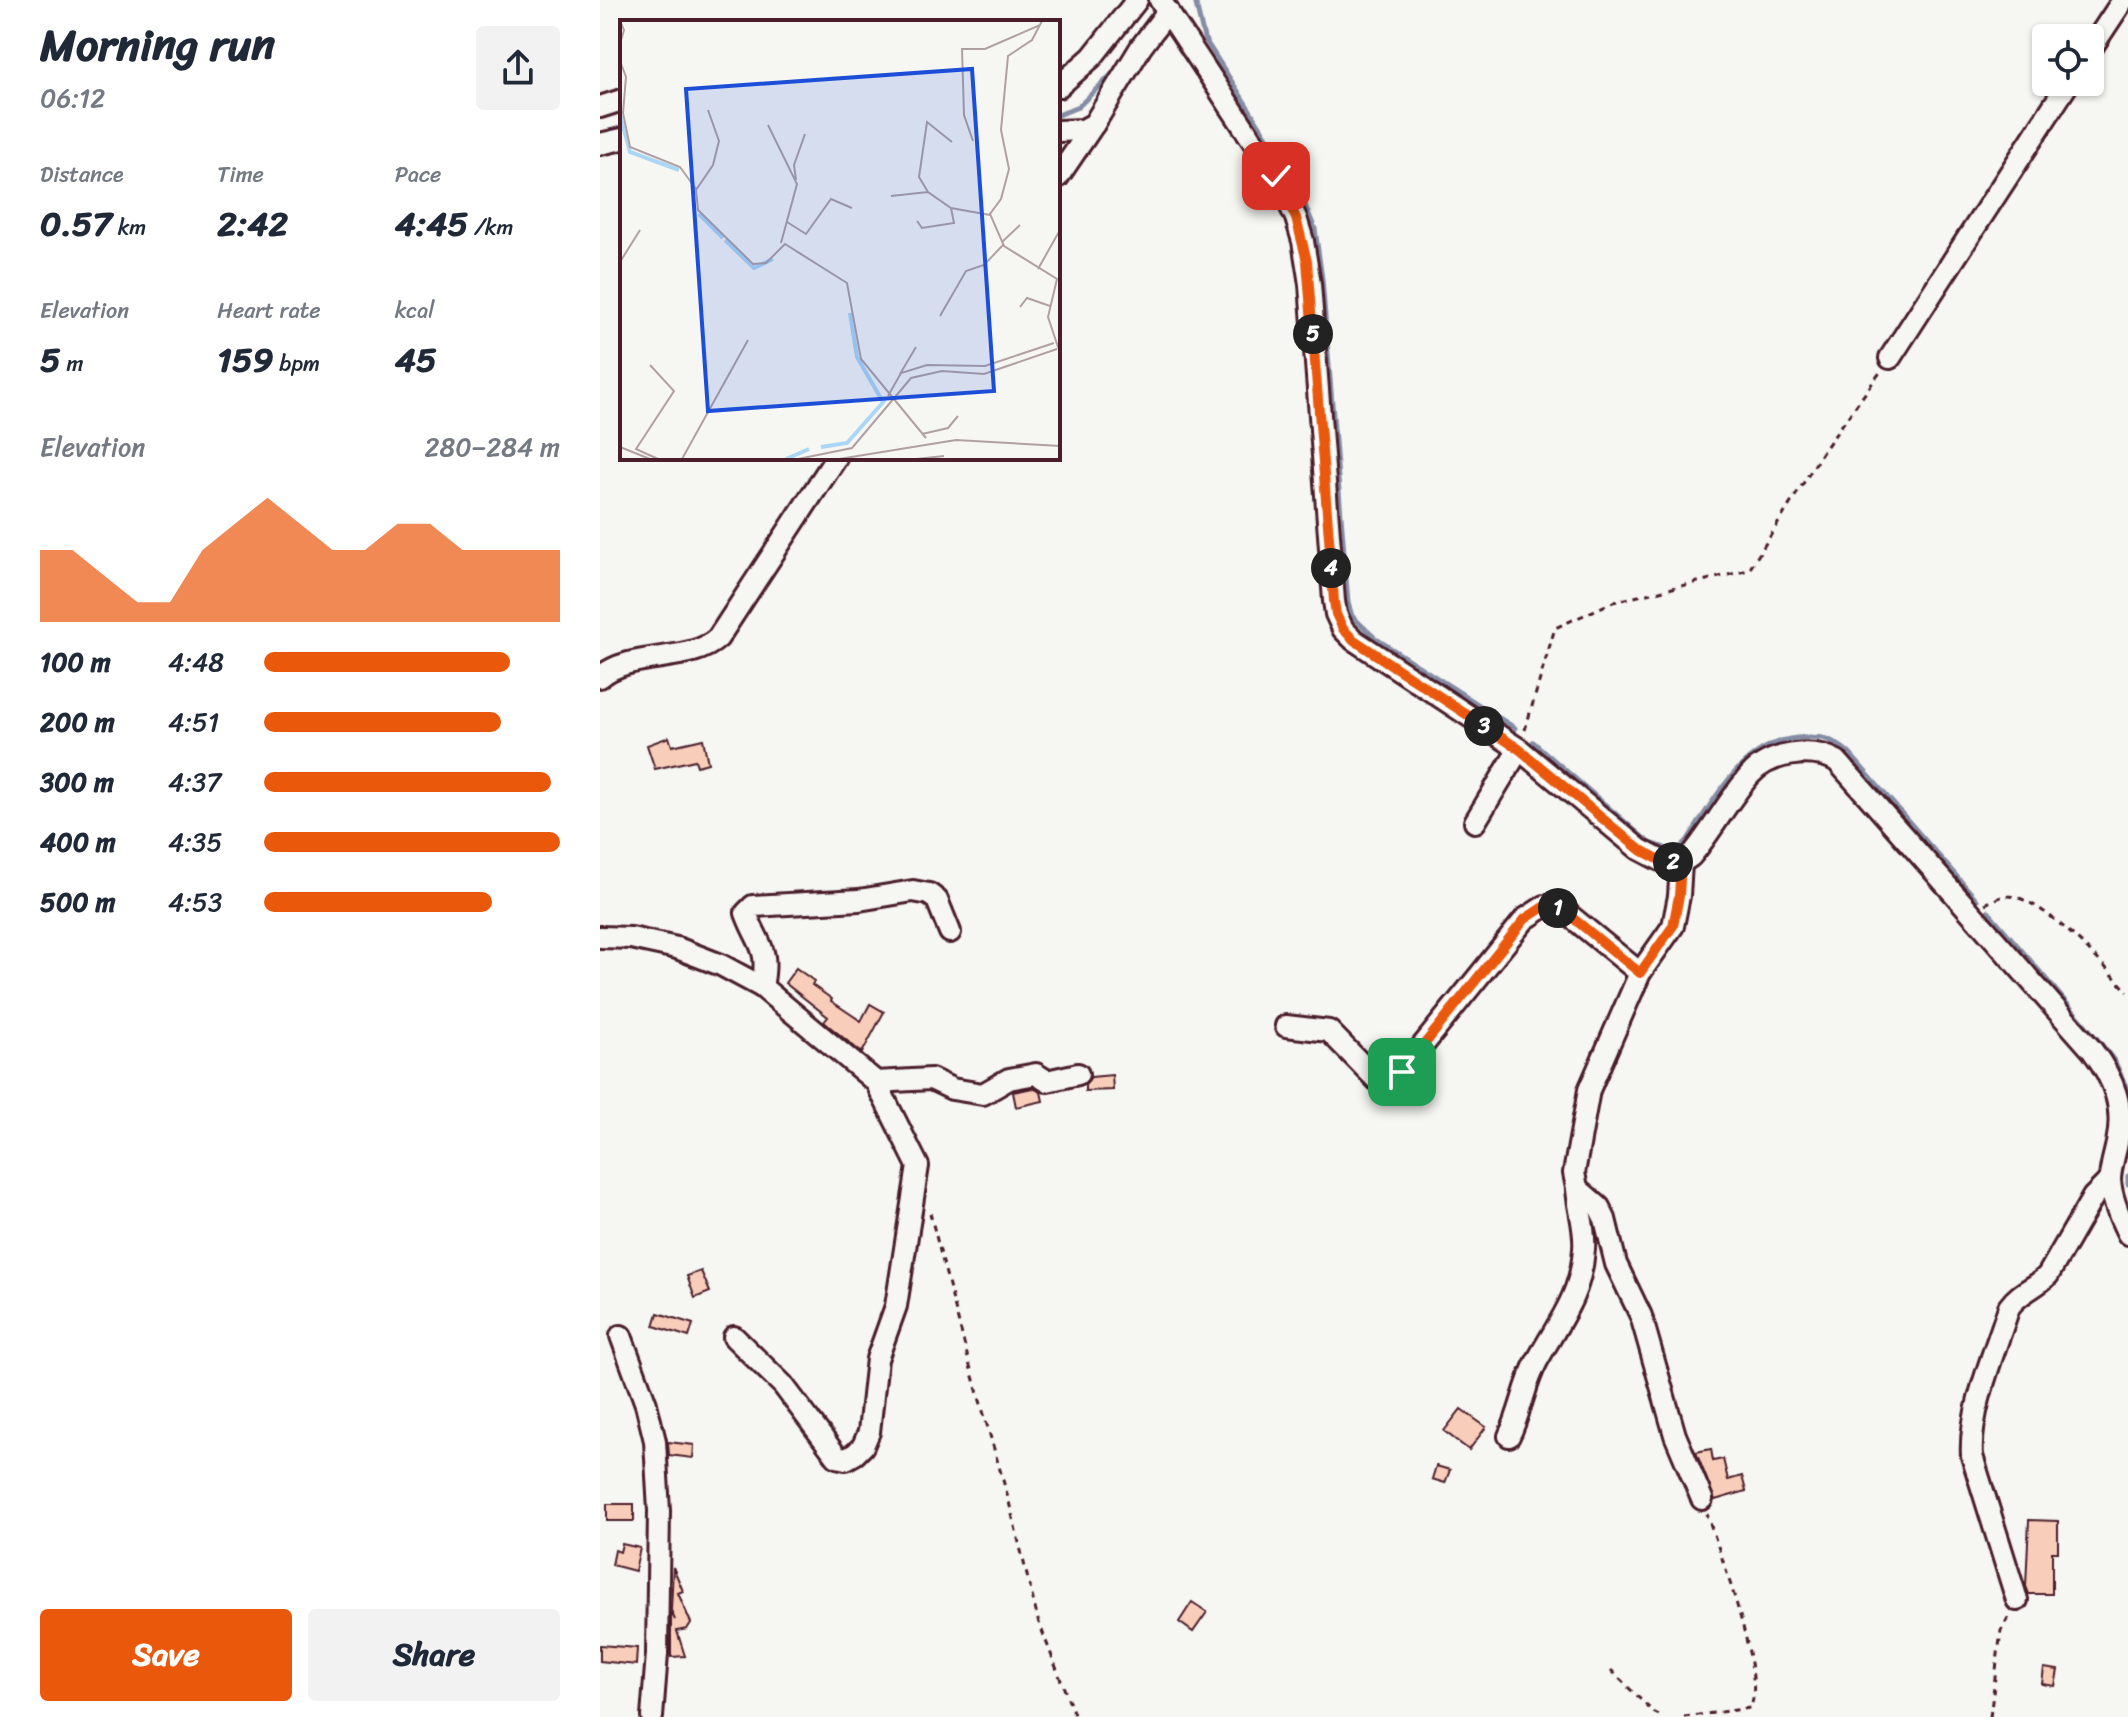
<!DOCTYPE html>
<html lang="en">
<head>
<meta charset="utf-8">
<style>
  :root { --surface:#fff; --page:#f2f2f3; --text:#1f2937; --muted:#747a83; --accent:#ea580c }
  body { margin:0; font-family:Sriracha,sans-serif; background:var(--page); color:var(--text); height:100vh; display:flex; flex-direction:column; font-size:30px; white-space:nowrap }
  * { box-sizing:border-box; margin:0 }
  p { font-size:26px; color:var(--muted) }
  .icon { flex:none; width:44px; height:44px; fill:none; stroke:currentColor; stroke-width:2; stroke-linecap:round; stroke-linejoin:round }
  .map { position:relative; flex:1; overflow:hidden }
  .details { display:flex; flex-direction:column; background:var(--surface); width:600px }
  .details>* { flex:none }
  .tools { position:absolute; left:1432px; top:24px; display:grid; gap:16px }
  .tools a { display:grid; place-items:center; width:72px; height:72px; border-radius:8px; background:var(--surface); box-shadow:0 2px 6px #0004; font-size:40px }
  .pin { position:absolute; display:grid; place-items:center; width:68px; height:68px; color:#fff; margin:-34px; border-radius:16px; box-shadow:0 4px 12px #0006 }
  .km { position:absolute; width:40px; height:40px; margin:-20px; border-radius:50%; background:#222; color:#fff; font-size:22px; line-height:40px; text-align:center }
  .round { display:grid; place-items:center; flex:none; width:84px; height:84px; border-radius:8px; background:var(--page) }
  .overview { display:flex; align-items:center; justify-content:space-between; height:136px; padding:0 40px }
  h1 { font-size:44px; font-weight:800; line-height:60px }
  .stats { display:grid; grid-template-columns:repeat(3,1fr); gap:12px; height:136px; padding:8px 40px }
  .stats div { display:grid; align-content:center }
  .stats b { font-size:34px; font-weight:800 }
  .stats small { font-size:22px; font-weight:400 }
  .stats p { font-size:22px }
  .chart { height:224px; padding:16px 40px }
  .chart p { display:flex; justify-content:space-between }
  .chart svg { width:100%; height:144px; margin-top:8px; fill:var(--accent); opacity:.7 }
  .action { display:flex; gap:16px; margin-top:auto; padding:16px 40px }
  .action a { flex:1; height:92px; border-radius:8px; background:var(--accent); color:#fff; font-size:32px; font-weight:800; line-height:92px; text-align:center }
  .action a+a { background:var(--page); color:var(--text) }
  ul { padding:0 40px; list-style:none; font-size:26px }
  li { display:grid; grid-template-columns:128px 96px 1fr; align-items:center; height:60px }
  li i { height:20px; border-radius:10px; background:var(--accent) }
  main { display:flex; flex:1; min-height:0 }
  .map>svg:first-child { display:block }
</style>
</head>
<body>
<main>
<section class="details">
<div class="overview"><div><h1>Morning run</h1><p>06:12</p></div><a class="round"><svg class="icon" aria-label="share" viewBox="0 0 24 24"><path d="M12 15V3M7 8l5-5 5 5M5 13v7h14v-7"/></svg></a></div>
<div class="stats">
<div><p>Distance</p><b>0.57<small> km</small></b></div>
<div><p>Time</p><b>2:42</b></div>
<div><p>Pace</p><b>4:45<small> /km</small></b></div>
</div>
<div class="stats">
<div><p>Elevation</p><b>5<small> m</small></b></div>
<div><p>Heart rate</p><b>159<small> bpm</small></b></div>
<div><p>kcal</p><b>45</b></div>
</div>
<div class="chart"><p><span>Elevation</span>280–284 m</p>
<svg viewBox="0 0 160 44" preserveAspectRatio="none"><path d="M0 44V22L10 22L20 30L30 38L40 38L50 22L60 14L70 6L80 14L90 22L100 22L110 14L120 14L130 22L140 22L150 22L160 22V44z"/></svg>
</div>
<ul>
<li><b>100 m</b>4:48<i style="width:83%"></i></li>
<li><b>200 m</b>4:51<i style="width:80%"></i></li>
<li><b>300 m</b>4:37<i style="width:97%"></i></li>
<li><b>400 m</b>4:35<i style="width:100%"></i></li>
<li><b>500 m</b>4:53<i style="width:77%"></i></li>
</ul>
<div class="action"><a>Save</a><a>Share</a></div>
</section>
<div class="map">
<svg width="1528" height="1717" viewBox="0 0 1528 1717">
  <rect width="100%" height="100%" fill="#f6f6f2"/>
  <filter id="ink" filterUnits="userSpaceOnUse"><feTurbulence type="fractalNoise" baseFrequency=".0125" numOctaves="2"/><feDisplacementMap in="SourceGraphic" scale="16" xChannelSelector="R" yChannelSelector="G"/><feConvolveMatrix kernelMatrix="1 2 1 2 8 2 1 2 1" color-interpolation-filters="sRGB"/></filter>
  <g filter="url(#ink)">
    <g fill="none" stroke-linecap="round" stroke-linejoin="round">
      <!-- stream -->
      <g stroke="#848da5" stroke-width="5">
        <path d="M595,0L604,38L695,181L715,229L722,279L748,603L752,616L775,638L915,728"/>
        <path d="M458,115L478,107L516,70"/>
        <path d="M5,133L22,127"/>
        <path d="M933,742L1048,842L1068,849H1079L1087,841C1114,800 1143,743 1197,738C1222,736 1230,737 1249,753L1377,900"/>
        <path d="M1388,911L1499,1041L1515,1062L1528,1091"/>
        <path d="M1528,1176V1184"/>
      </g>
    </g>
    <!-- building -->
    <g fill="#f8cdb9" stroke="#4a1f2b" stroke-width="2">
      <path d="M69,737L72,746L103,739L108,763L97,766L95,760L55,769L47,745Z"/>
      <path d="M196,968L214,981L212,985L232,999L231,1001L261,1021L270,1004L284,1012L262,1053L224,1022L228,1017L185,983Z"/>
      <path d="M512,1075L513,1090L485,1091V1085L491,1077Z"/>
      <path d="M433,1088L441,1092L443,1101L416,1107L413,1092Z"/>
      <path d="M101,1271L110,1292L95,1298L87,1276Z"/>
      <path d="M58,1313L93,1324L89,1337L54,1326Z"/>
      <path d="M861,1409L886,1427L869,1450L844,1431Z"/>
      <path d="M68,1442L94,1445L93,1458L69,1455Z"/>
      <path d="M1111,1449L1113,1461L1123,1459L1128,1480L1142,1476L1146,1491L1115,1500L1096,1452Z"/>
      <path d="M836,1466L850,1470L845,1483L832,1479Z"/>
      <rect x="7" y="1504" width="27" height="17"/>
      <path d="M1429,1520L1458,1521V1552H1452V1594H1429L1426,1586Z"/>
      <path d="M22,1544L40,1548L35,1571L12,1565L15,1550L20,1552Z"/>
      <path d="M73,1567L83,1591L78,1593L91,1623L87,1629L77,1631L85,1656L71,1657V1612L75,1620L71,1610Z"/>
      <path d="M592,1602L607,1612L593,1632L579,1622Z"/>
      <path d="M0,1645L37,1648L36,1665L0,1661Z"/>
      <path d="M1444,1668L1458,1670L1455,1686L1442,1684Z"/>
    </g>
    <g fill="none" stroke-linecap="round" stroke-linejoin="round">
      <!-- minor casing -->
      <g stroke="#4a1f2b" stroke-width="26">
        <g id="minor">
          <path d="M560,0L676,176L696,218L703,241L710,284L734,601L736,614L743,629L754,640L919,749L1039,849L1060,860L1081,863L1091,856C1112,831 1128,800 1150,775C1169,753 1212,747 1237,761L1492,1050C1514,1079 1525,1107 1517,1143C1515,1154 1510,1168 1510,1180C1511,1198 1520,1218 1528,1234"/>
          <path d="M1490,50L1523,0"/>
          <path d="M458,87L492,57L537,0"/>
          <path d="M0,107L22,100"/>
          <path d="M458,131L483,130L494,124L541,47L568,11"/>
          <path d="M0,144L22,139"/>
          <path d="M458,177L494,124"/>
          <path d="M1290,358L1469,82"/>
          <path d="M0,677C32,650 91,664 118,638L236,458"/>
          <path d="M875,822L919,749"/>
          <path d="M1081,863L1079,896L1073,926L1040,973L989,1090L974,1173L977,1188L999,1207L1005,1219L1016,1264L1041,1316L1075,1435L1102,1499"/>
          <path d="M0,937L31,938L77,948L121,965L162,987L276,1082L318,1166L296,1306L277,1359L269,1432L263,1446L255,1454L246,1459L237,1457L183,1385L134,1337"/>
          <path d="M162,987C170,947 158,946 146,913L153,906L259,900L313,891L329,894L337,900L350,932"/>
          <path d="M686,1026L729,1031L776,1079L781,1083L794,1081L925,919L945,906L958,907L968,914L1040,973"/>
          <path d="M276,1082L331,1079L352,1089L383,1094L409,1079L436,1074L447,1081L478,1074"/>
          <path d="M21,1336L46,1404L55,1441L59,1511L57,1654L52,1717"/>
          <path d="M909,1436C921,1412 924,1385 937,1361C959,1321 981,1296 984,1249C986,1230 978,1208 977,1188"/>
          <path d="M1417,1600L1372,1456C1369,1409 1395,1352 1409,1307C1420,1291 1436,1288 1448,1275L1493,1197L1510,1180"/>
        </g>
      </g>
      <!-- path -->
      <g stroke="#4a1f2b" stroke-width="3" stroke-dasharray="6 6" stroke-linecap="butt">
        <path d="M925,730L955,628L1013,602L1149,570L1224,450L1281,371"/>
        <path d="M1385,904C1392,901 1402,895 1409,896C1442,897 1506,967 1528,992"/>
        <path d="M330,1213L370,1366L407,1494L438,1620L475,1717"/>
        <path d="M1011,1670L1053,1712L1063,1717"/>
        <path d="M1084,1717L1150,1708C1167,1678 1119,1551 1107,1514"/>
        <path d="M1390,1717L1401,1631L1410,1614"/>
      </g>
      <!-- minor -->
      <use href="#minor" stroke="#f6f6f2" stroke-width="20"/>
    </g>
  </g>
  <g fill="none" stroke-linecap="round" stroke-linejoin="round" filter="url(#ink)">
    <!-- route casing -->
    <g stroke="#fff" stroke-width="16">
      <path id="route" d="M676,176L696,218L707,261L734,601L736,614L743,629L754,640L919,749L1039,849L1060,860L1081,863L1079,896L1073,926L1040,973L968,914L958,907L945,906L925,919L802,1072"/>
    </g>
    <!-- route -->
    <use href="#route" stroke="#ea580c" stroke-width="10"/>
  </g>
  <!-- overview -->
  <g transform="translate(20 20)">
    <rect width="440" height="440" fill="#f6f6f2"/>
    <path fill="none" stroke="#abd6f6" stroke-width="4" d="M0,95L10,132L59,150M79,194L103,218M105,220L134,248L153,239M230,293L237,337L263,382M201,427L227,423L265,380M166,439L189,429"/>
    <path fill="none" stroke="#b1a0a2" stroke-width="2" d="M0,1L4,10L0,24M422,1L412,20L388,36L381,110L389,149L381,179L370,194L384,226L437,259L428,297L440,333M0,41L6,57L3,93L10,127L60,147L76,169M88,90L99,121L93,145L76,170L78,190L133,244L146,243L165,224L227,263L241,339L306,418M148,105L177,164L161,223M353,121L344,95L342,29H365L420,5M332,122L307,102L299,157L308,172L331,188L370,195M176,160L174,145L185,114M271,176L308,172M297,201L302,208L334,203L331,188M167,202L186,214L211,179L232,188M382,222L400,205M0,242L20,210M418,249L440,210M400,287L407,278L430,286M320,296L346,251L364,245L383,225M30,345L54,371L16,429L38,439M280,354L296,327M268,376L281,353L307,345L365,346L434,323M302,414L328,408L338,396M0,427L30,439M62,439L128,320M178,439L232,428L291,358L322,351L364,354L437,329M219,439L336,420L440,426M296,439L324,436"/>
    <path fill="#1d4ed8" fill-opacity="0.15" stroke="#1d4ed8" stroke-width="4" d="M352,49L374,371L88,391L66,69Z"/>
    <rect width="440" height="440" fill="none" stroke="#4a1f2b" stroke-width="4"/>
  </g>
</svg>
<div class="tools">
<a><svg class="icon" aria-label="locate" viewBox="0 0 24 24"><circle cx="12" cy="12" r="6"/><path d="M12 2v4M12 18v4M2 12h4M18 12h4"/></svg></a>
</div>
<div class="pin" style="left:802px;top:1072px;background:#1e9e55"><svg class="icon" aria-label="arrive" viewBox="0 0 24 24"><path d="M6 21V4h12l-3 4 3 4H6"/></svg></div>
<div class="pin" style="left:676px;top:176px;background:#d93025"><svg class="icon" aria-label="check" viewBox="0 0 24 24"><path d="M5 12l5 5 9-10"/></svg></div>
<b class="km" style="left:958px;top:908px">1</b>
<b class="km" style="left:1073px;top:862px">2</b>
<b class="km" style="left:884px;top:726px">3</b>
<b class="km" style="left:731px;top:568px">4</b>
<b class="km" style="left:713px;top:334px">5</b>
</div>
</main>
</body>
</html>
